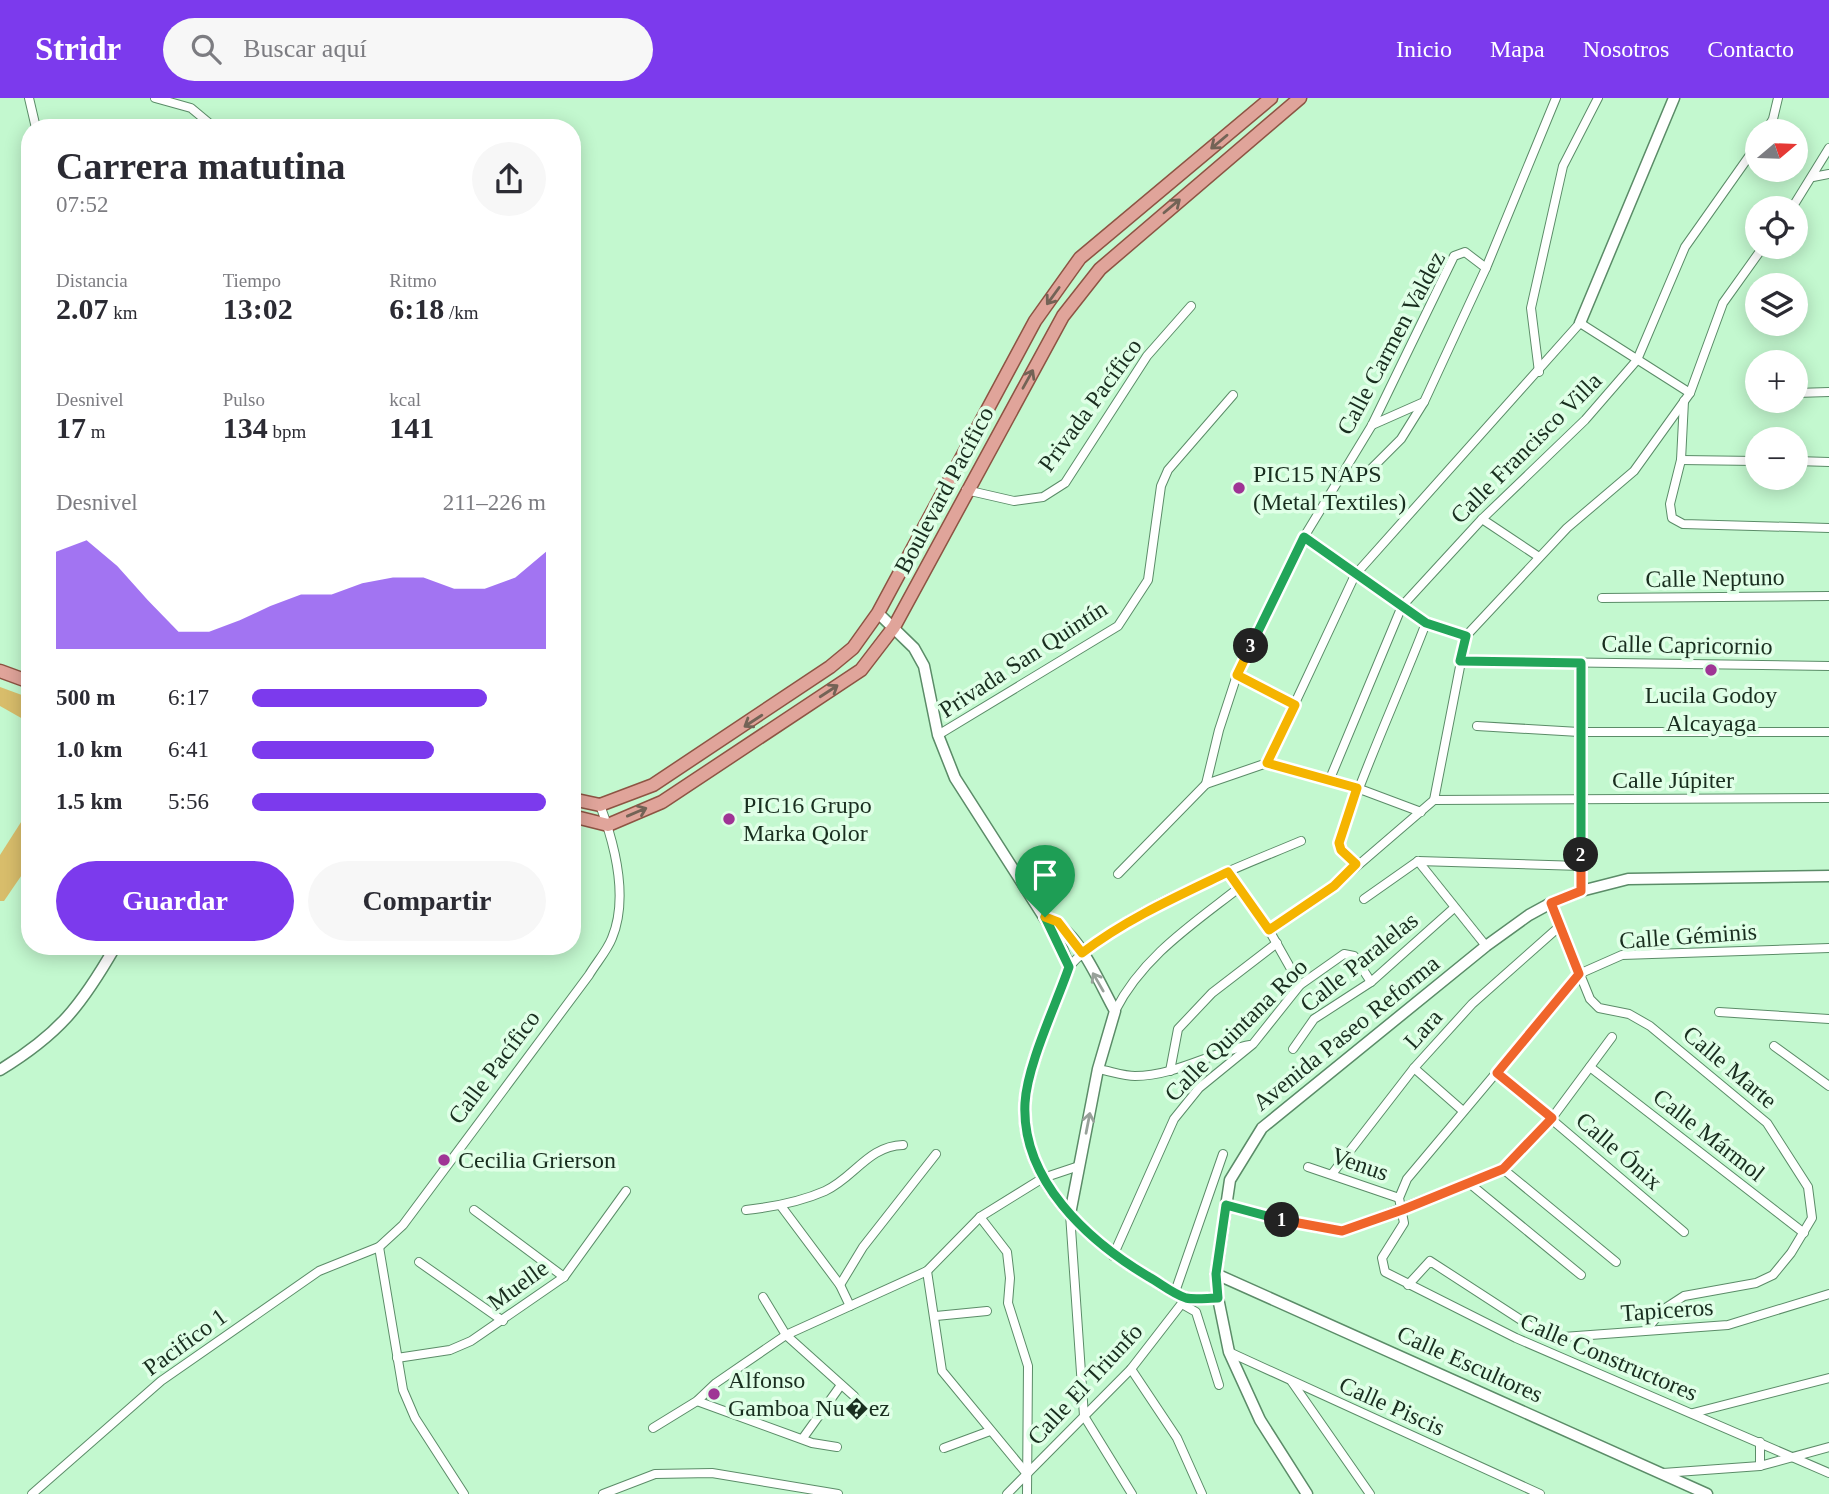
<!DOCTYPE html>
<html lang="es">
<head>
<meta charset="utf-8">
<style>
  :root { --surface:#fff; --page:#f7f7f7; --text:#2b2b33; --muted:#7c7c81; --accent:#7c3aed }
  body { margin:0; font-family:Georgia,serif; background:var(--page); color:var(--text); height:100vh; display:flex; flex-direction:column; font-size:26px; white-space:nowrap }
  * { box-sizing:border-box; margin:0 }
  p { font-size:23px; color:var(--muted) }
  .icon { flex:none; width:38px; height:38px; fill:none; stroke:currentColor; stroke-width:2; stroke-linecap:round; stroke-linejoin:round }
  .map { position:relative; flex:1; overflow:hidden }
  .panel { position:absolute; left:21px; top:21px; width:560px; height:836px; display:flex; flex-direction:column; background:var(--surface); border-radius:28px; box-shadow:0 4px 18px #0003 }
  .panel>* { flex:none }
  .needle { width:46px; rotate:71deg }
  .fabs { position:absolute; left:1745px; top:21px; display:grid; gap:14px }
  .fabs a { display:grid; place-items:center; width:63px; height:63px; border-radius:50%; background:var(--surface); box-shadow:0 4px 18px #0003; font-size:35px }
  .pin { position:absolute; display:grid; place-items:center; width:60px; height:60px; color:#fff; margin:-72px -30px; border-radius:50% 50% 50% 0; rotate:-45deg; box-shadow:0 0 7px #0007 }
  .pin .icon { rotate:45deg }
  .km { position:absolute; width:35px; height:35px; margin:-18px; border-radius:50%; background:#222; color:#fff; font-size:19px; line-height:35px; text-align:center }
  .round { display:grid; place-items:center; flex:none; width:74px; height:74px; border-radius:37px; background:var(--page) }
  .headline { display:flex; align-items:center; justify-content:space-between; height:119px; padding:0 35px }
  h1 { font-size:38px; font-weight:700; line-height:52px }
  .figures { display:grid; grid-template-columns:repeat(3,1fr); gap:10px; height:119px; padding:7px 35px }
  .figures div { display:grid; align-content:center }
  .figures b { font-size:30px; font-weight:700 }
  .figures small { font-size:19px; font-weight:400 }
  .figures p { font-size:19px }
  .chart { height:196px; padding:14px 35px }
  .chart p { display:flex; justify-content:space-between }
  .chart svg { width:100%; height:126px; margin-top:7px; fill:var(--accent); opacity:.7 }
  .primary-button { display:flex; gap:14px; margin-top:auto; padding:14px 35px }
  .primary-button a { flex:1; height:80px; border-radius:42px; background:var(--accent); color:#fff; font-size:28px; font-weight:700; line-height:80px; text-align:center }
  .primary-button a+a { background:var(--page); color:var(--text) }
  ul { padding:0 35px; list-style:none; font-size:23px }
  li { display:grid; grid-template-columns:112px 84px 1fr; align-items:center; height:52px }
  li i { height:18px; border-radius:9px; background:var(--accent) }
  header { display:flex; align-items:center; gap:42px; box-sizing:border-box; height:98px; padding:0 35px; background:var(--accent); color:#fff }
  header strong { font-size:33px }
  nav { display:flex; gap:38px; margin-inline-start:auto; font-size:24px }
  .search { width:490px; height:63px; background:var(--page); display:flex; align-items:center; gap:18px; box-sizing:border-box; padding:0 24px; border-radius:38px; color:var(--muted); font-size:26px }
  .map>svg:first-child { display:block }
</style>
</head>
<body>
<header>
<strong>Stridr</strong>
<div class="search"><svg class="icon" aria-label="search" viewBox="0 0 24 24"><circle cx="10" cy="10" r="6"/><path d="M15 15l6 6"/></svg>Buscar aquí</div>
<nav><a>Inicio</a><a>Mapa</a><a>Nosotros</a><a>Contacto</a></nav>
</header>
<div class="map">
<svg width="1829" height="1396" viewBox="0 0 1829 1396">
  <rect width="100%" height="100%" fill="#c3f8cf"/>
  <!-- green -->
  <g fill="#d8bd6b">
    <path d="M0,589L30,600V625L0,608Z"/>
    <path d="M30,710V765L4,803H0V757Z"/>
  </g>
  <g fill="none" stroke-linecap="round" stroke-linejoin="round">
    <!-- street casing -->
    <g stroke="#5b8c68" stroke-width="10">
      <g id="street">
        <path d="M29,0L36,30"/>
        <path d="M155,0L191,10L215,30"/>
        <path d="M1766,33L1773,21L1778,0"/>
        <path d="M1813,79L1829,76"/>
        <path d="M1792,110L1829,50"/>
        <path d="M1539,274L1531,210L1563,68L1598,0"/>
        <path d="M1796,295L1829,294"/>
        <path d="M1684,303L1681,362L1670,406L1672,420L1683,426L1829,430"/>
        <path d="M1372,327L1424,304L1486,170L1556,0"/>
        <path d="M1681,362L1757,363"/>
        <path d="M1796,363L1829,364"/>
        <path d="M1369,373L1401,341L1424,304"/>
        <path d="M966,392L1014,403L1043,399L1065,385L1147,258L1191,208"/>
        <path d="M1482,421L1539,459"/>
        <path d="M1304,439L1426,525L1466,538"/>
        <path d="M1602,500L1829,498"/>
        <path d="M1460,563L1829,568"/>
        <path d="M1581,565V793"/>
        <path d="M1237,577L1295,607"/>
        <path d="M1477,628L1579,634H1829"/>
        <path d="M938,637L1118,528L1148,482L1161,388L1168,372L1233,297"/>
        <path d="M1267,665L1357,690L1421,714"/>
        <path d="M1329,683L1402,508L1482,421L1585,322L1637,262L1685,149L1757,47"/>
        <path d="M1206,686L1219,632L1237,577L1304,439L1372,327L1454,158L1465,154L1486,170"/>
        <path d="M1434,702L1829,700"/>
        <path d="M1418,763L1581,768"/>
        <path d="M1418,763L1486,848"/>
        <path d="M1356,766L1341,752L1339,745C1364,670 1398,598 1426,525"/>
        <path d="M1228,774L1269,832L1300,887"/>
        <path d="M1118,776L1206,686L1267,665L1355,477L1580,225L1690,295"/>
        <path d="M1364,801L1418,763"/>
        <path d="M1551,805L1590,901L1599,910L1629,916L1650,928L1767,1025L1808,1089L1812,1120L1791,1155L1773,1177L1756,1185L1684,1198L1664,1211L1646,1232"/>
        <path d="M1269,832L1334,788L1434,702L1466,538L1567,430L1634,373L1690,295L1723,205L1763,149"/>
        <path d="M1829,850L1622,857L1579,876L1407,1081L1399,1100L1404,1125L1382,1160L1385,1174L1516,1240L1829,1375"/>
        <path d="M1069,869C1115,815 1235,771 1301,743"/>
        <path d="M1115,913C1143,858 1193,826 1240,789"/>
        <path d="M1719,914L1829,921"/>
        <path d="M1774,948L1829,988"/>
        <path d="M1293,951L1314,921L1371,884L1454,810"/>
        <path d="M1590,969L1804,1135"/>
        <path d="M1414,970L1463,1013"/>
        <path d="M1098,971C1110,973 1124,978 1135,978C1175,978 1212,954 1250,947"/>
        <path d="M1170,973L1178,931L1212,895L1277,845"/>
        <path d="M1497,975L1684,1134"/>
        <path d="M1308,1069L1399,1100"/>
        <path d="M1503,1071L1616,1164"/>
        <path d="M1332,1076L1414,970L1472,906L1560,828"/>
        <path d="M1469,1085L1581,1177"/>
        <path d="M1226,1107L1316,1130L1342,1133L1503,1071L1552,1020L1612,939"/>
        <path d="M781,1108L840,1187L850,1208"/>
        <path d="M474,1112L564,1179"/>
        <path d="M746,1112C773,1109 800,1104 825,1093C854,1080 868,1048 903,1047"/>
        <path d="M1070,1116L1084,1318L1132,1396"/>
        <path d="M980,1119L1007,1154L1010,1180L1008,1205L1028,1268L1027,1396"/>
        <path d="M379,1149L403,1292L415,1320L464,1396"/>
        <path d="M1113,1158L1174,1021L1199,990L1253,946L1300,887L1344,856L1354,858L1371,884"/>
        <path d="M419,1164L503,1223"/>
        <path d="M927,1173L942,1273L1027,1376"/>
        <path d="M840,1187L863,1149L936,1056"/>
        <path d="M1408,1187L1430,1163L1538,1233L1563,1239L1728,1227L1829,1196"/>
        <path d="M1175,1194L1223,1056"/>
        <path d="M763,1199L786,1237L854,1298L864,1313"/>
        <path d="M1182,1206L1196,1214L1219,1287"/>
        <path d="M936,1218L987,1213"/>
        <path d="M1229,1254L1540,1396"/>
        <path d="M397,1260L450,1252L471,1243L564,1179L626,1093"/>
        <path d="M1131,1271L1177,1340L1202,1396"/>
        <path d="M1292,1284L1370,1396"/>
        <path d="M697,1303L812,1345L837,1349"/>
        <path d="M1693,1315L1829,1280"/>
        <path d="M653,1330L697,1303L716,1285L786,1237L927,1173L980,1119L1043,1080L1079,1068"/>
        <path d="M803,1340L841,1287"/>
        <path d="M944,1350L990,1333"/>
        <path d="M1760,1368V1344"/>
        <path d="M1663,1375L1760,1368L1829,1349"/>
        <path d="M32,1396L161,1283L319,1173L379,1149L403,1127L589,877C596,865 607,853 612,840C629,799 615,747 600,707"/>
        <path d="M603,1396L655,1376L712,1375L838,1396"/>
        <path d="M1007,1396L1131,1271L1186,1200"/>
      </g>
    </g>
    <!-- secondary casing -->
    <g stroke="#5b8c68" stroke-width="13">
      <g id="secondary">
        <path d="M1580,225L1674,0"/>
        <path d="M878,515L914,550L924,568L938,637L955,680L1058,841L1069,869C1056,907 1027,967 1025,1005C1021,1083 1088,1143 1149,1179C1160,1185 1173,1196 1186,1200C1195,1202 1208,1200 1218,1200"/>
        <path d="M1045,819C1080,834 1097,881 1115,913L1098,971L1070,1116"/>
        <path d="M0,972C59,936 81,908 115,849"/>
        <path d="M1216,1176L1707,1396"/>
        <path d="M1307,1396L1260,1322L1229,1254L1218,1200L1216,1176L1230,1082L1262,1030L1486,848L1529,817L1551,805L1581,793L1628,781L1829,778"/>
      </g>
    </g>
    <!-- primary casing -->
    <g stroke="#8d5443" stroke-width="15">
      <g id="primary">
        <path d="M0,573L30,584"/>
        <path d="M572,701L600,707L653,687L830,569L853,550L878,515L1035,223L1080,160L1271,0"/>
        <path d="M572,718L608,727L662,704L861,572L894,529L1063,218L1100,171L1300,0"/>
      </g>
    </g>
    <!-- street -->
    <use href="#street" stroke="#fff" stroke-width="8"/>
    <!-- secondary -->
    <use href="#secondary" stroke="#fff" stroke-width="10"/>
    <!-- primary -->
    <use href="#primary" stroke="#e0a49a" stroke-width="12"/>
  </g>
  <!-- one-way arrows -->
  <defs><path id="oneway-shaft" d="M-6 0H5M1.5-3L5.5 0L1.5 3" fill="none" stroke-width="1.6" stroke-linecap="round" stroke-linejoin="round" transform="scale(1.75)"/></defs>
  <g stroke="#736356">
    <use href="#oneway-shaft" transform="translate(1219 44) rotate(140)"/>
    <use href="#oneway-shaft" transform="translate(1172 108) rotate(-40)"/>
    <use href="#oneway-shaft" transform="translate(1053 198) rotate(126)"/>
    <use href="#oneway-shaft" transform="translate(1028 281) rotate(-61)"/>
    <use href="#oneway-shaft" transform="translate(829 593) rotate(-33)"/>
    <use href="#oneway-shaft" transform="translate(753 623) rotate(147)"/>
    <use href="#oneway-shaft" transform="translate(637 714) rotate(-23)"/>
  </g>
  <g stroke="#98a19a">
    <use href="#oneway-shaft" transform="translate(1098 884) rotate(-120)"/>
    <use href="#oneway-shaft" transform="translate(1088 1025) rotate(-79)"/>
  </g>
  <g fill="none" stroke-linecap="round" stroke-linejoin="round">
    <!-- split-1 casing -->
    <g stroke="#fff" stroke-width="14">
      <path id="split-1" d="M1045,819L1069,869C1056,907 1027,967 1025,1005C1021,1082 1088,1143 1149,1179C1160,1185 1173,1196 1186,1200C1195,1202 1208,1200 1218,1200L1216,1176L1226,1107L1282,1122"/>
    </g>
    <!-- split-2 casing -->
    <g stroke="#fff" stroke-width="14">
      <path id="split-2" d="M1282,1122L1342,1133L1402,1112L1503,1071L1552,1020L1497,975L1579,876L1551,805L1581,793V757"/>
    </g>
    <!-- split-3 casing -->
    <g stroke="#fff" stroke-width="14">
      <path id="split-3" d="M1251,548L1304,439L1426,525L1466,538L1460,563L1581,565V757"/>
    </g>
    <!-- split-4 casing -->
    <g stroke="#fff" stroke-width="14">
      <path id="split-4" d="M1045,819L1058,824L1082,855C1126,821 1178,798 1228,774L1269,832L1334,788L1356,766L1341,752L1339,745L1357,690L1267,665L1295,607L1237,577L1251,548"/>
    </g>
    <!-- split-1 -->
    <use href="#split-1" stroke="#22a559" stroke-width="9"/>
    <!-- split-2 -->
    <use href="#split-2" stroke="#f0652b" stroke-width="9"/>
    <!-- split-3 -->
    <use href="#split-3" stroke="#22a559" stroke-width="9"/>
    <!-- split-4 -->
    <use href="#split-4" stroke="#f5b400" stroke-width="9"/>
  </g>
  <!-- markers -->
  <g fill="#9f3495" stroke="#e0ffe7" stroke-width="2.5">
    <circle cx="1239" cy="390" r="7"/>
    <circle cx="1711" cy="572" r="7"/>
    <circle cx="729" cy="721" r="7"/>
    <circle cx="444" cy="1062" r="7"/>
    <circle cx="714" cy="1296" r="7"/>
  </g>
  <g text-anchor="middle" stroke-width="7" stroke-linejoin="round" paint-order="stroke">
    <!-- street labels -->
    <g font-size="24" fill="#192e1f" stroke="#e0ffe7">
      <text transform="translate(1391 245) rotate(-62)" y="8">Calle Carmen Valdez</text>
      <text transform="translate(1090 307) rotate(-54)" y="8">Privada Pacífico</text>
      <text transform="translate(1526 350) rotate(-45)" y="8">Calle Francisco Villa</text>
      <text transform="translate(944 392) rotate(-62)" y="8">Boulevard Pacífico</text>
      <text transform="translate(1715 480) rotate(-1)" y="8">Calle Neptuno</text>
      <text transform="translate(1687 547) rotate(1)" y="8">Calle Capricornio</text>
      <text transform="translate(1023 561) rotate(-33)" y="8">Privada San Quintín</text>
      <text x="1673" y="690">Calle Júpiter</text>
      <text transform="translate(1688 838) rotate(-4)" y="8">Calle Géminis</text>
      <text transform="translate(1359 864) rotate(-39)" y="8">Calle Paralelas</text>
      <text transform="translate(1423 931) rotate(-48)" y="8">Lara</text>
      <text transform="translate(1236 932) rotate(-45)" y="8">Calle Quintana Roo</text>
      <text transform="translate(1346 935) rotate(-39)" y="8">Avenida Paseo Reforma</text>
      <text transform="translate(494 969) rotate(-53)" y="8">Calle Pacífico</text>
      <text transform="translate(1730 969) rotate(40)" y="8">Calle Marte</text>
      <text transform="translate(1709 1037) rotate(38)" y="8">Calle Mármol</text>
      <text transform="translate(1619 1053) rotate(41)" y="8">Calle Ónix</text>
      <text transform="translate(1360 1066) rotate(19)" y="8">Venus</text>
      <text transform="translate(518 1187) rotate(-36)" y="8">Muelle</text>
      <text transform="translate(1667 1212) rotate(-4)" y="8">Tapiceros</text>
      <text transform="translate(185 1244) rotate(-36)" y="8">Pacifico 1</text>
      <text transform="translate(1609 1259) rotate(23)" y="8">Calle Constructores</text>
      <text transform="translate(1470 1266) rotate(24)" y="8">Calle Escultores</text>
      <text transform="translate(1085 1286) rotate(-47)" y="8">Calle El Triunfo</text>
      <text transform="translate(1392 1308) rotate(24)" y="8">Calle Piscis</text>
    </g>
    <!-- poi labels -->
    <g font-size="24" fill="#192e1f" stroke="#e0ffe7" text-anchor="start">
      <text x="1253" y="384">PIC15 NAPS<tspan x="1253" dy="28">(Metal Textiles)</tspan></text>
      <text x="1711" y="605" text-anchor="middle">Lucila Godoy<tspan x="1711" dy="28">Alcayaga</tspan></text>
      <text x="743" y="715">PIC16 Grupo<tspan x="743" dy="28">Marka Qolor</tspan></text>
      <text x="458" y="1070">Cecilia Grierson</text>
      <text x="728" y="1290">Alfonso<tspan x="728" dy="28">Gamboa Nu�ez</tspan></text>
    </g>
  </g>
</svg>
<div class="fabs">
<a><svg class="needle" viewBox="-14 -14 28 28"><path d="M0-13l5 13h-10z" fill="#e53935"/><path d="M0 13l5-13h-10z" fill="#7c7c81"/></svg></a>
<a><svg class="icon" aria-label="locate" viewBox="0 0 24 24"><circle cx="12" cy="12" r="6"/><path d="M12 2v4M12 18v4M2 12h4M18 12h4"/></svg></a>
<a><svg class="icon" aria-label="layers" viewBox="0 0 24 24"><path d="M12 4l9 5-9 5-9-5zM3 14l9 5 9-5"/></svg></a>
<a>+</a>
<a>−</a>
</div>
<div class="pin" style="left:1045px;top:819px;background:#1e9e55"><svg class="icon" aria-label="arrive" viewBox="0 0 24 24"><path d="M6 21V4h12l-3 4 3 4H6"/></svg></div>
<b class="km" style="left:1282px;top:1122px">1</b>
<b class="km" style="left:1581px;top:757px">2</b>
<b class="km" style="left:1251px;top:548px">3</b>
<section class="panel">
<div class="headline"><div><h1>Carrera matutina</h1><p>07:52</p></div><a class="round"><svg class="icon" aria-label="share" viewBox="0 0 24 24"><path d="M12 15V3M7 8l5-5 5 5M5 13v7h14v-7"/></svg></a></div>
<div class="figures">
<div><p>Distancia</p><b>2.07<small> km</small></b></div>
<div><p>Tiempo</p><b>13:02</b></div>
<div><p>Ritmo</p><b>6:18<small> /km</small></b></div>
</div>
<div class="figures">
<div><p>Desnivel</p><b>17<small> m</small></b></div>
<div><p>Pulso</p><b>134<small> bpm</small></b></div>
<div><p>kcal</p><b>141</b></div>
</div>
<div class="chart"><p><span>Desnivel</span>211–226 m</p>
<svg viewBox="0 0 160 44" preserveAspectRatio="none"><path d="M0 44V10L10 6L20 15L30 27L40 38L50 38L60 34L70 29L80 25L90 25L100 21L110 19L120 19L130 23L140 23L150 19L160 10V44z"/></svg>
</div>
<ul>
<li><b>500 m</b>6:17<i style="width:80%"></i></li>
<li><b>1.0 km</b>6:41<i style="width:62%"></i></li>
<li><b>1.5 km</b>5:56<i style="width:100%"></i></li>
</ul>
<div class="primary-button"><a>Guardar</a><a>Compartir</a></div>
</section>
</div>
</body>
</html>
